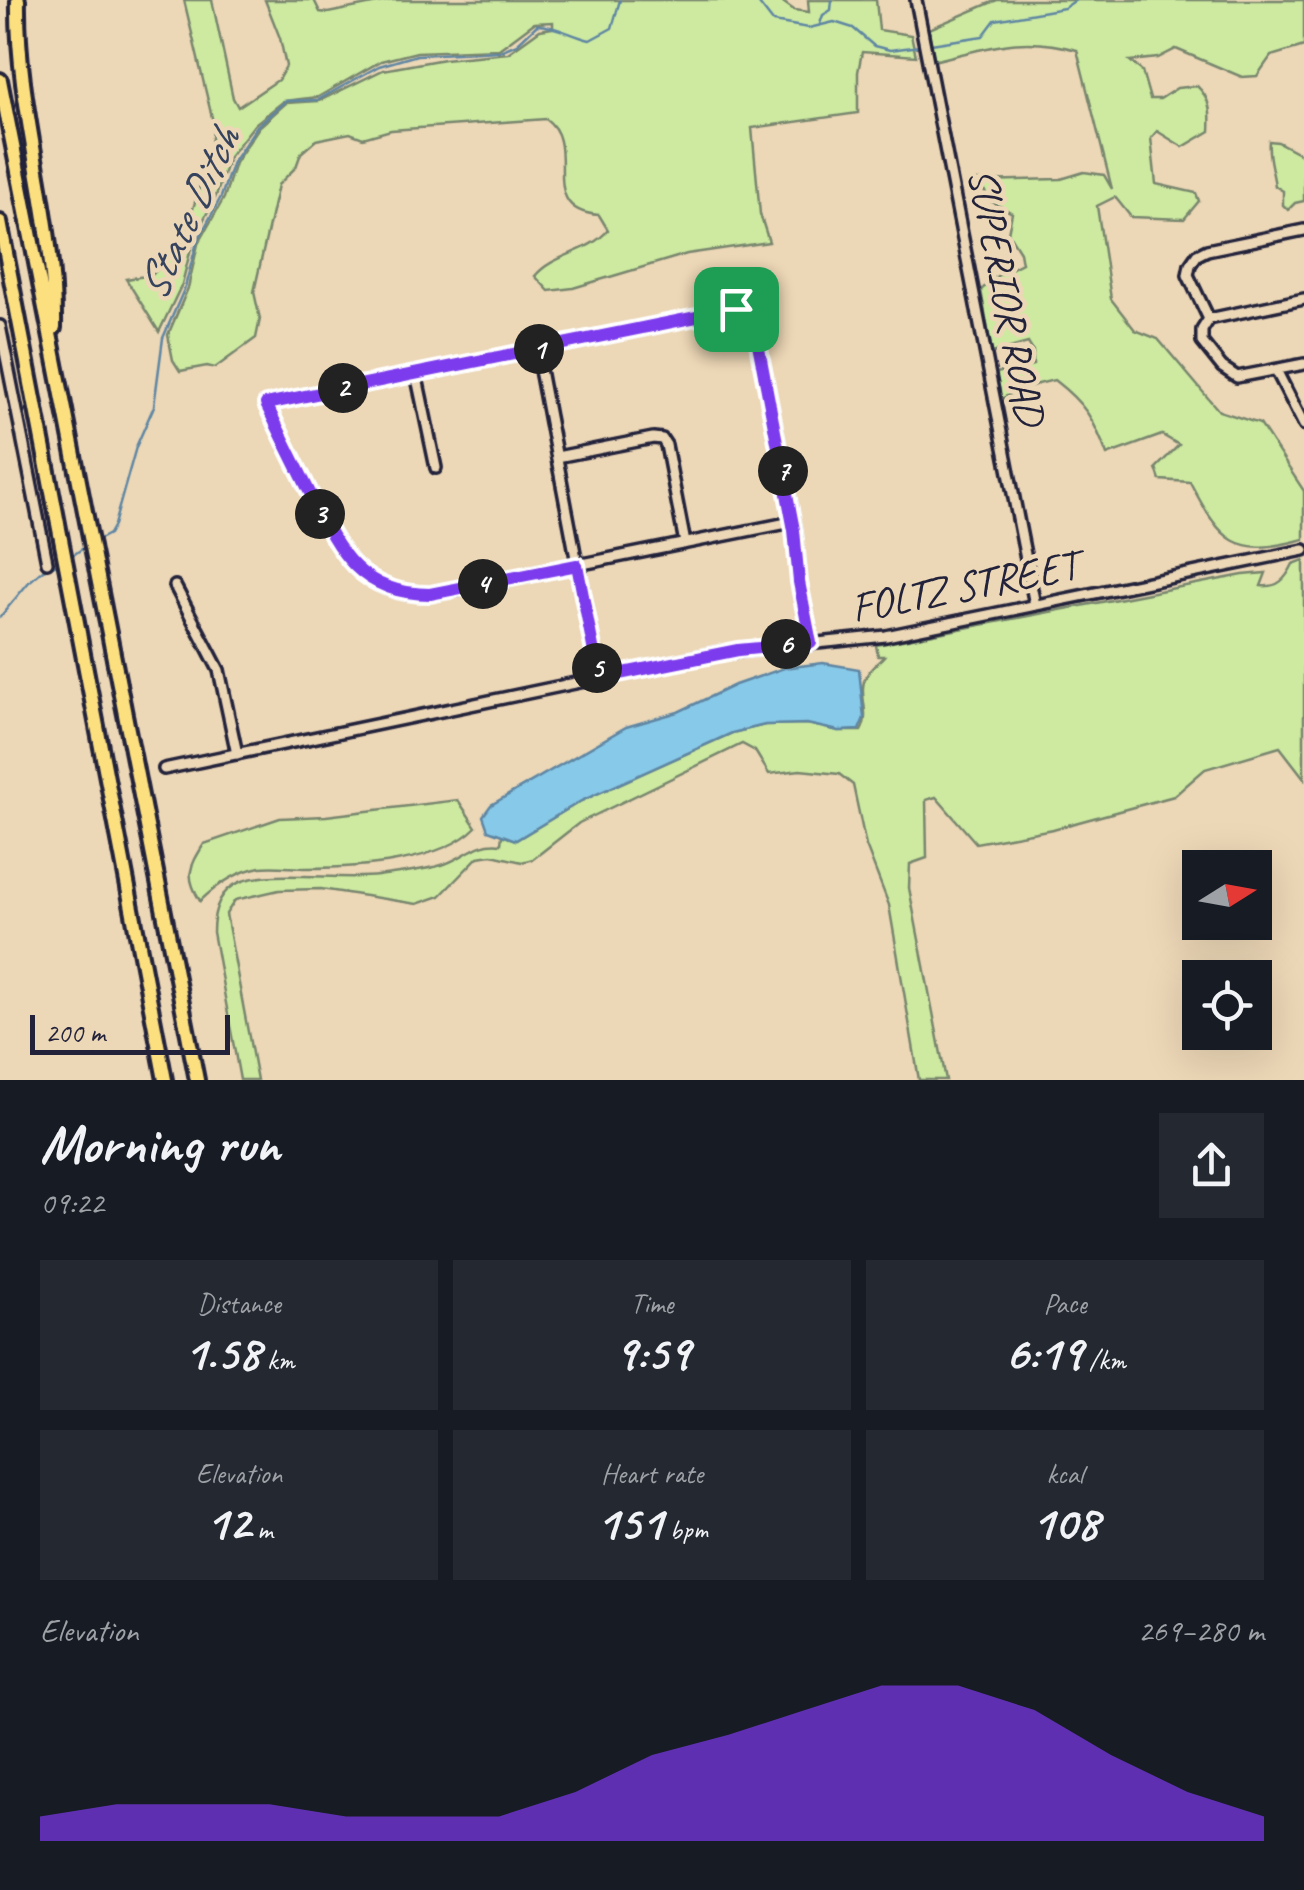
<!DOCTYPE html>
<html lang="en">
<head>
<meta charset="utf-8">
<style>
  :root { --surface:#171b24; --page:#242831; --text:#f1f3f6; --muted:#9ea1a6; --accent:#7c3aed }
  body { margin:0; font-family:Caveat,sans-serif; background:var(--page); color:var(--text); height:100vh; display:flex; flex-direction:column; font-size:38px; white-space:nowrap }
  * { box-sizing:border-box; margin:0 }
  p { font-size:32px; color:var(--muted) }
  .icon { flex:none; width:55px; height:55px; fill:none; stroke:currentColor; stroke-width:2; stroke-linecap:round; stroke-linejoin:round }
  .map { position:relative; height:1080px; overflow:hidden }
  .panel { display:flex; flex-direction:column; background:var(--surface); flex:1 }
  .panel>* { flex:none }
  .needle { width:65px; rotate:79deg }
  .buttons { position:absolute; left:1182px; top:850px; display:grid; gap:20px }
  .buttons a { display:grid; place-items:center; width:90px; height:90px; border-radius:0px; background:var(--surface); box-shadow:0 10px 40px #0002; font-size:50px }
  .scale { position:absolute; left:30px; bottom:25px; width:200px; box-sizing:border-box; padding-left:10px; border:5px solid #22223b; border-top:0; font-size:28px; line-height:35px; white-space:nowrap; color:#22223b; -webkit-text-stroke:8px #ecd7b6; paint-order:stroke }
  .pin { position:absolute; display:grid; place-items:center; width:85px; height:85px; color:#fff; margin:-42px; border-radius:20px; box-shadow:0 5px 15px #0006 }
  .km { position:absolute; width:50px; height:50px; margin:-25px; border-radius:50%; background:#222; color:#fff; font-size:28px; line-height:50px; text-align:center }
  .round { display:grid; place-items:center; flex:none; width:105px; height:105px; border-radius:0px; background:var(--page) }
  .summary { display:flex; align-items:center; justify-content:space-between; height:170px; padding:0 40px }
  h1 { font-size:55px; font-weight:600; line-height:75px }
  .stats { display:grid; grid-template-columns:repeat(3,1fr); gap:15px; height:170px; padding:10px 40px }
  .stats div { display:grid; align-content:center; border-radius:0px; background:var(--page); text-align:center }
  .stats b { font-size:50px; font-weight:600 }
  .stats small { font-size:28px; font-weight:400 }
  .stats p { font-size:28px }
  .chart { height:280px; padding:20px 40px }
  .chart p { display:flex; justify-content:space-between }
  .chart svg { width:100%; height:180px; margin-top:10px; fill:var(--accent); opacity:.7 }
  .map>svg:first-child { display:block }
</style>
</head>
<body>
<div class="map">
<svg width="1304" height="1080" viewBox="0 0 1304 1080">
  <rect width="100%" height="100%" fill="#ecd7b6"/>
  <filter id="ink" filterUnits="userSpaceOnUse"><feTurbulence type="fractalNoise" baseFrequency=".01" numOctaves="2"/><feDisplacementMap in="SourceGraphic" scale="20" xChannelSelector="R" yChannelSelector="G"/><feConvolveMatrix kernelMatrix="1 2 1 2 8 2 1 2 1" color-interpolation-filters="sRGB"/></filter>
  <g filter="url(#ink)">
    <!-- green -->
    <g fill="#cdeaa0" stroke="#78866e" stroke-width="2.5">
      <path d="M184,0H212L233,98L238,107L278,80L286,66L280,38L265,0H314L320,12L328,13L392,0H780L794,10L809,12L808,0H876L879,30L911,35L916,56L862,52L858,72V113L752,128L760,214L769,242L687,254L573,288L549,291L535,276C554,253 588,254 608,230L599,215C534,210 583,146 546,119L391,130L363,138L350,133L316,140L301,153L296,167L278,185L254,292L260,319L256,338L215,368L207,366L180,371L173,360L168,335L188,288L198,244L224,198L235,163L259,127L286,103L319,101L383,70L444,59L508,53L540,30L553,28V22L534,23L499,49L417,52L381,61L318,97L284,101L255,124L229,157L216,196L193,240L182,284L159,332L126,279L152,275L184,239L209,155L214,126Z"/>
      <path d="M997,0H1304V46L1271,56L1257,76L1242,77L1176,49L1158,58L1130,61L1142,71L1150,99H1160L1177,88L1197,86C1211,99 1211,113 1210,131L1183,147L1157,131L1151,138L1156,184L1196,193L1199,201L1184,219L1131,217L1115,197L1097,206L1111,299L1135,330L1158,339L1219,411L1260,424L1304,491V539C1235,558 1222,543 1190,482L1160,480L1156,468L1179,445L1162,435L1107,455C1094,419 1085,404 1054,380L1022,388L1001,399L996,373L1033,365V351L1028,343L992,353L981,290L997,276L1022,263L1020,252L1008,233L1012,213L991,201L978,181L1061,179L1084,172L1104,175L1112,189L1077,50C1020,34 989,48 933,61L929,29Z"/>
      <path d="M1269,141L1278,142L1304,156V201L1295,203L1288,210L1283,205V191L1275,186C1273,171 1267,155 1269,141Z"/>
      <path d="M1304,560V778L1280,747L1205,769L1174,796L1053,829L976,843L936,797L926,800L927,858L910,864L909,888L946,1080H919L889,905L866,846L853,785L839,774L800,770L769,774L755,751L742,744L579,823L533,859L522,862L492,855L478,857L440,896L417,904L321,889L279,890L235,900L226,914L257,1080H240L213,932C213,911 219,891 240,882C270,869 342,881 378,876C398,873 419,871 438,866C462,861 476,840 501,844L502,835L516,840L581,801L732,733L765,725L807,724L839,731H861C872,713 856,692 867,675C870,668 879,662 884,656H878L876,645L1243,575L1266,573L1261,586C1278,588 1286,579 1293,564Z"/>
      <path d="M458,800L476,827C441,863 356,868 307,868C292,868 275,865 260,867C238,871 216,886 200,901C185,876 189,868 204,844L280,818L326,816Z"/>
    </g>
    <!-- water -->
    <path fill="#87c9e8" stroke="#5f86a3" stroke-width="2.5" d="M823,663L859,669L864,718L859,730L839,731L807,724L765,725L732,733L581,801L516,840L488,830L483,816L491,805L626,727L678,712L735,685L784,668Z"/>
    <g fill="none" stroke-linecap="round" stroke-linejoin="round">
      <!-- stream -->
      <g stroke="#5f86a3" stroke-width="2.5">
        <path d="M756,0L773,22L809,28L834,22L853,28L874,46L890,50L920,46"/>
        <path d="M820,24L823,15L831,10L832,0"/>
        <path d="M931,44L983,36L995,20L1064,8L1076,0"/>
        <path d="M96,541L109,534L114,525L136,447L154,406L163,338L185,287L197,242L221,197L233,162L257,126L286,101L318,100L379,66L417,55L500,51L517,44L537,25C555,25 572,36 590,40L612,28L620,0"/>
        <path d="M70,557L88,545"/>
        <path d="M0,617L29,582L43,570L59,563"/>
      </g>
      <!-- minor casing -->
      <g stroke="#22223b" stroke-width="16">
        <g id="minor">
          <path d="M916,0L1035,605"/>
          <path d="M1304,230L1207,250L1197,255L1190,265L1188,275L1209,319L1202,330V342L1222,367L1237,377L1304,364"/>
          <path d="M1209,319L1304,299"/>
          <path d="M0,326L47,562"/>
          <path d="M536,349L599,678"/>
          <path d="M1276,370L1304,425"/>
          <path d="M416,373L436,468"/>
          <path d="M557,457L653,438L662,439L666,445L685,543"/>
          <path d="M792,522L443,592C367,604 340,554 311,495C296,465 281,434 266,404L738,309L747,310L753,318L795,530L799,582L811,643"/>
          <path d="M175,586L219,670L237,754"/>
          <path d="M164,769L719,653L886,636L1304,550"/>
        </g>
      </g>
      <!-- highway casing -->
      <g stroke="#22223b" stroke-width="20">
        <g id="highway">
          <path d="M18,0C16,111 56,218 54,328"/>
          <path d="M0,80L197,1080"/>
          <path d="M0,222L165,1080"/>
        </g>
      </g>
      <!-- minor -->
      <use href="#minor" stroke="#ecd7b6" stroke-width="9"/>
      <!-- highway -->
      <use href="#highway" stroke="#fce080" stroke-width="12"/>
    </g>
  </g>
  <g fill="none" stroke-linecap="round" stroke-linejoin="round" filter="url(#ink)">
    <!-- route casing -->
    <g stroke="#fff" stroke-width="20">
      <path id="route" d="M736,309L748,311L753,318L794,530L799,582L811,643L738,650L599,678L577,565L430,594C356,594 337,547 308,489C294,461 280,432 266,404Z"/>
    </g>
    <!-- route -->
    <use href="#route" stroke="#7c3aed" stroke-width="12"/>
  </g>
  <g text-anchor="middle" stroke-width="9" stroke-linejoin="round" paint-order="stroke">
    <!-- street labels -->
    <g font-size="42" fill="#22223b" stroke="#ecd7b6">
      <text transform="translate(1008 296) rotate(79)" y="15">SUPERIOR ROAD</text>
      <text transform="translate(964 585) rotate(-11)" y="15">FOLTZ STREET</text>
    </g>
    <!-- water labels -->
    <g font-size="45" font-style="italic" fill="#36435e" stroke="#ecd7b6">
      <text transform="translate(187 213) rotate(-65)" y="16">State Ditch</text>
    </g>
  </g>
</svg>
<div class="buttons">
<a><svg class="needle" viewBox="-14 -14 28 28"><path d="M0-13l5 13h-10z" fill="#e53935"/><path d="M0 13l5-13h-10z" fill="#9ea1a6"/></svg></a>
<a><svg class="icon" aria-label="locate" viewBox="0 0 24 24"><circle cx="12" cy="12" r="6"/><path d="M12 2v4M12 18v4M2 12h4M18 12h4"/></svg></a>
</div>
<div class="scale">200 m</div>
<div class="pin" style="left:736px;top:309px;background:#1e9e55"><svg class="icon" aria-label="arrive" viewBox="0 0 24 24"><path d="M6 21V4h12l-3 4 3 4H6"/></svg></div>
<b class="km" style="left:539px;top:349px">1</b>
<b class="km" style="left:343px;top:388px">2</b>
<b class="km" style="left:320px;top:514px">3</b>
<b class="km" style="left:483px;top:584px">4</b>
<b class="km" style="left:597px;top:668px">5</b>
<b class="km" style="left:786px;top:644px">6</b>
<b class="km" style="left:783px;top:471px">7</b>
</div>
<section class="panel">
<div class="summary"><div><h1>Morning run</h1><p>09:22</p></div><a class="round"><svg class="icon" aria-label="share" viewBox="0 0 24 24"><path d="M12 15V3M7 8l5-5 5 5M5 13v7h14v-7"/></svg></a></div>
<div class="stats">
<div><p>Distance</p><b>1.58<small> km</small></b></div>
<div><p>Time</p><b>9:59</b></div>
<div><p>Pace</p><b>6:19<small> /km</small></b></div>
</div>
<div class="stats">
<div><p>Elevation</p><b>12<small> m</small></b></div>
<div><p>Heart rate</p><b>151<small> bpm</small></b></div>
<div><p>kcal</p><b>108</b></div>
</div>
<div class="chart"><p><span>Elevation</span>269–280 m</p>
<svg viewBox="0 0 160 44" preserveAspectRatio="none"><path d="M0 44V38L10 35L20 35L30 35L40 38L50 38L60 38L70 32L80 23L90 18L100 12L110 6L120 6L130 12L140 23L150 32L160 38V44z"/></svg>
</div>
</section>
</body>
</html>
